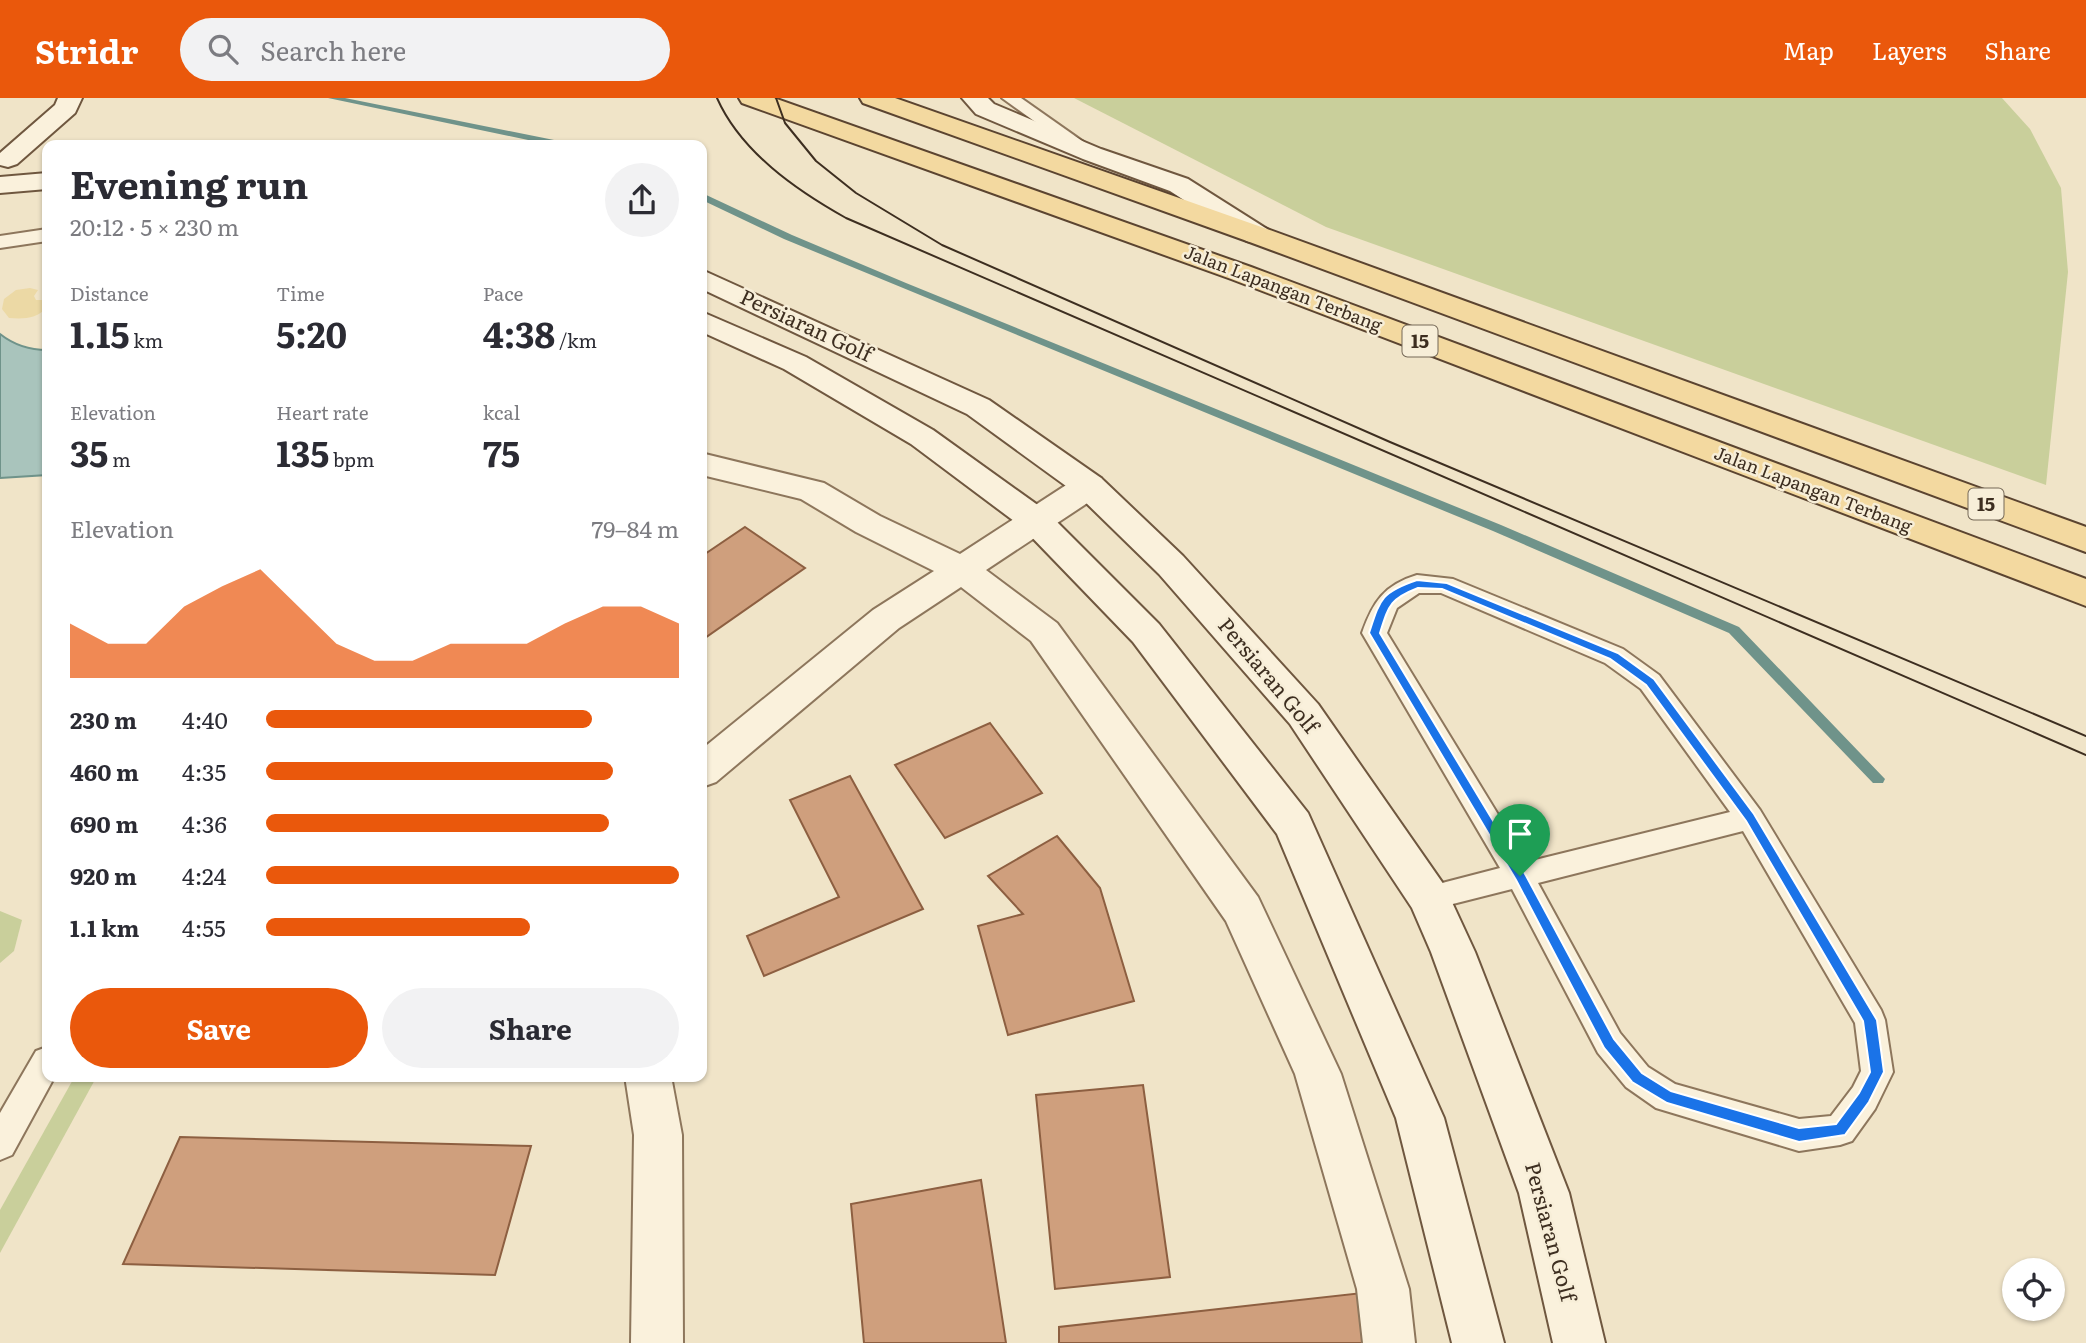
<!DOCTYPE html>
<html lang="en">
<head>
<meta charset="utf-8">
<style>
  :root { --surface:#fff; --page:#f2f2f3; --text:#2b2b33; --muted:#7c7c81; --accent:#ea580c }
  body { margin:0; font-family:Literata,serif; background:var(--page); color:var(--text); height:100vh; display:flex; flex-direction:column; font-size:26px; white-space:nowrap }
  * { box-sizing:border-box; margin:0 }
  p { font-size:23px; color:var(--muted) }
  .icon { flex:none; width:38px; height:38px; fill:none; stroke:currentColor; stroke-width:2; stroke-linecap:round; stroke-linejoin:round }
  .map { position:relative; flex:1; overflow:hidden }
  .drawer { position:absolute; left:42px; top:42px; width:665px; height:942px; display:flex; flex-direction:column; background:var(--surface); border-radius:14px; box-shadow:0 2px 5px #0004 }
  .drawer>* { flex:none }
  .buttons { position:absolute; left:2002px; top:1160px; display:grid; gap:14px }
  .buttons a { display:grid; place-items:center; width:63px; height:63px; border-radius:50%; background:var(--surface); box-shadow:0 2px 5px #0004; font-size:35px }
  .pin { position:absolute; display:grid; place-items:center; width:60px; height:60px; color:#fff; margin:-72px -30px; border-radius:50% 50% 50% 0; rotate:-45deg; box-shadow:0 0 7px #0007 }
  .pin .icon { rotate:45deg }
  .round { display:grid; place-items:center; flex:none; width:74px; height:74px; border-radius:37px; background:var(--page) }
  .headline { display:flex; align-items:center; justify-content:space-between; height:119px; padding:0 28px }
  h1 { font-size:38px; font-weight:700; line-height:52px }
  .figures { display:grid; grid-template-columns:repeat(3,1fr); gap:10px; height:119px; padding:7px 28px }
  .figures div { display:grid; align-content:center }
  .figures b { font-size:35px; font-weight:700 }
  .figures small { font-size:19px; font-weight:400 }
  .figures p { font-size:19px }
  .chart { height:196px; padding:14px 28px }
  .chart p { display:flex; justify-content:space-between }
  .chart svg { width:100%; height:126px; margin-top:7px; fill:var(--accent); opacity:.7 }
  .action { display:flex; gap:14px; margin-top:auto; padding:14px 28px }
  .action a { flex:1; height:80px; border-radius:42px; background:var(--accent); color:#fff; font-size:28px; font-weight:700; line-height:80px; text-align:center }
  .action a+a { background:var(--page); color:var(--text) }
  ul { padding:0 28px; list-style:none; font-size:23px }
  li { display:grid; grid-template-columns:112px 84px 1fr; align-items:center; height:52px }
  li i { height:18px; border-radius:9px; background:var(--accent) }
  header { display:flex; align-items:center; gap:42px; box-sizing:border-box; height:98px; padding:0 35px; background:var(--accent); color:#fff }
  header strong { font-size:33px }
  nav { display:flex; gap:38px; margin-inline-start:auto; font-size:24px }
  .search { width:490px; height:63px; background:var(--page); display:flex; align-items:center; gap:18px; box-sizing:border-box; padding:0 24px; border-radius:38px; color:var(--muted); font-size:26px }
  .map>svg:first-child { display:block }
</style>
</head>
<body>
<header>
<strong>Stridr</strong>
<div class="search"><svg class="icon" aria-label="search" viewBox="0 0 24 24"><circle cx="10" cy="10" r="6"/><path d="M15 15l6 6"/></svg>Search here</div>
<nav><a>Map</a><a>Layers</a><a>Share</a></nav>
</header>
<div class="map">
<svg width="2086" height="1245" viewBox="0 0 2086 1245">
  <rect width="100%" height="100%" fill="#f0e4c8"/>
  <!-- green -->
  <g fill="#c9cf9b">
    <path d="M1074,0H2002L2030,31L2061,90L2068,174L2046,387L1326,129Z"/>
    <path d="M0,813L22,822L14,853L0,865Z"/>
    <path d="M75,978H97L0,1155V1112Z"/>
  </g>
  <!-- sand -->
  <path fill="#ecd9a5" d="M30,190L38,192L34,198L36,202H46L47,209C37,221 24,221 9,220L2,211L4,201L16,192Z"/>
  <!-- water -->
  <path fill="#a9c4bc" stroke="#6f938a" stroke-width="2" d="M0,236C14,247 29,252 47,252V377L0,380Z"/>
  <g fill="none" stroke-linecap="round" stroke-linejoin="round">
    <!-- stream -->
    <g fill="#6f938a" fill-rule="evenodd">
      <path d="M328,0H345L564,44L569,47H552Z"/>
      <path d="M702,95L792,137L906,185L1501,427L1739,529L1885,681L1883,685H1873L1729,535L1493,433L784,141L702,102Z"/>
    </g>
  </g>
  <!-- building -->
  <g fill="#cf9f7d" stroke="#8d5f41" stroke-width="2">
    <path d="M745,429L805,470L702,542V458Z"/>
    <path d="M990,625L1042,695L945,740L895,667Z"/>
    <path d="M850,678L923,811L764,878L747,838L839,799L790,702Z"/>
    <path d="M1057,738L1100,790L1134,903L1008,937L978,828L1023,816L988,778Z"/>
    <path d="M1143,987L1170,1179L1055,1191L1036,997Z"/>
    <path d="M180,1039L531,1048L495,1177L123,1166Z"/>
    <path d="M981,1082L1006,1245H864L851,1106Z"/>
    <path d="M1362,1195L1367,1245H1059V1229Z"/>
  </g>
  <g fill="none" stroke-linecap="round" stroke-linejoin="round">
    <!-- lane casing -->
    <g stroke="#8d765c" stroke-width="4">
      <g id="lane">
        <path d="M1002,0H1021L1092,50L1089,54H1077Z"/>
        <path d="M47,131V143L0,150V138Z"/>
        <path d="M1417,477L1453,481L1623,551L1659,577L1760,712L1881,912L1885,922L1893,974L1875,1011L1852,1043L1840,1047L1799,1053L1656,1010L1626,989L1598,955L1512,791L1429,812L1419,809L1415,800L1419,791L1500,770L1362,535C1373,504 1384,487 1417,477ZM1419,495H1441L1605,565L1641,591L1730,714L1527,764L1387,535L1397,510ZM1743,733L1855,925L1861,973L1853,989L1831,1018L1799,1021L1675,986L1648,969L1620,935L1538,785Z"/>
        <path d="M47,949V978H55L12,1057L0,1062V1015L36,953Z"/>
      </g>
    </g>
    <!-- street casing -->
    <g stroke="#8d765c" stroke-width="4">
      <g id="street">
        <path d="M705,356L824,385L880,418L960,456L1077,380L1089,377L1101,380L1106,388L1101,396L986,472L1057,525L1258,799L1341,976L1409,1191L1415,1245H1363L1357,1191L1295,976L1226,823L1031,543L961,489L899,530L716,684L702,689V651L873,512L934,473L856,434L801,401L702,377V357Z"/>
        <path d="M625,978H671L682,1037L683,1245H631L634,1037Z"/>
      </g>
    </g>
    <!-- secondary casing -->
    <g stroke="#6f573f" stroke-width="4">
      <g id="secondary">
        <path d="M58,0H82L75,15L17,66L8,69L0,67V55L55,7Z"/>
        <path d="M962,0H988L994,6L1101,51L1188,81L1267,131L1271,137L1267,143L1257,145L1247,143L1170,93L1083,61L976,16Z"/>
        <path d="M47,75V91L0,95V79Z"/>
        <path d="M702,172L989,302L1101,380L1183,458L1318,606L1444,787L1475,854L1569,1095L1605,1245H1553L1519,1095L1431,854L1412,810L1290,626L1159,476L1077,396L967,316L702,191Z"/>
        <path d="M702,214L806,259L933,332L1046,413L1159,526L1308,715L1444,1020L1504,1245H1452L1396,1020L1277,736L1133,544L1022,429L911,346L784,271L702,234Z"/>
      </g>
    </g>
    <!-- primary casing -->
    <g stroke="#5b4430" stroke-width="4">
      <g id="primary">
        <path d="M739,0H774L1251,169L2086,481V508L1231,181L742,5Z"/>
        <path d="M860,0H895L1267,131L2086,429V454L1247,143L863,5Z"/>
      </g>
    </g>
    <!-- lane -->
    <use href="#lane" fill="#faf1dc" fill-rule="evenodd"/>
    <!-- street -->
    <use href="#street" fill="#faf1dc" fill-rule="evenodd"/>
    <!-- secondary -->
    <use href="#secondary" fill="#faf1dc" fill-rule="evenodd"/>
    <!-- primary -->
    <use href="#primary" fill="#f3d9a0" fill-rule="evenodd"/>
    <!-- tram -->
    <g stroke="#3d2e20" stroke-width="2">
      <path d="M717,0C741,54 796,92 846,120L2086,657"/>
      <path d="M776,0L785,25L816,63L856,95L942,147L1390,344L2086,638"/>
    </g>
  </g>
  <!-- route -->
  <path fill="#1a73e8" stroke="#fff" stroke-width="2" fill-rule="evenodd" d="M1417,482L1447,485L1618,555L1654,581L1754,716L1877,922L1884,974L1869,1004L1845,1037L1799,1044L1667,1005L1632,984L1604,950L1516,782L1369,535C1380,501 1381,494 1417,482ZM1418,490L1442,491L1610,561L1646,587L1746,723L1863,923L1870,974L1859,995L1836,1026L1799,1030L1671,993L1642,975L1614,941L1524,774L1380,535C1389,507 1390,501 1418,490Z"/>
  <g text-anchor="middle" stroke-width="5" stroke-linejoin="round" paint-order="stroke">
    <!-- far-street labels -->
    <g font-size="18" fill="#3d2e20" stroke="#f7eed8">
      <text transform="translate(1283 191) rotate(21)" y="6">Jalan Lapangan Terbang</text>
      <text transform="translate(1813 392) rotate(21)" y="6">Jalan Lapangan Terbang</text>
    </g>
    <!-- shield labels -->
    <g fill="#f7eed8" stroke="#756857" stroke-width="2">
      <rect x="1402.5" y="227.5" width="35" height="31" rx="5"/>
      <rect x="1968.5" y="390.5" width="35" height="31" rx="5"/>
    </g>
    <g font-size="19" font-weight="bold" fill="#3d2e20">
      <text x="1420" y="250">15</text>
      <text x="1986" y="413">15</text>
    </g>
    <!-- street labels -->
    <g font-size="21" fill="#3d2e20" stroke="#f7eed8">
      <text transform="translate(806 228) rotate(25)" y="7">Persiaran Golf</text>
      <text transform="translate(1268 578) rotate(50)" y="7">Persiaran Golf</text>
      <text transform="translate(1550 1134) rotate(75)" y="7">Persiaran Golf</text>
    </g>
  </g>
</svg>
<div class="buttons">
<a><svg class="icon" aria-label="locate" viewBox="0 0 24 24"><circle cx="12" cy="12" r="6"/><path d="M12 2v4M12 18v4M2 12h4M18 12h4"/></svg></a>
</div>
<div class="pin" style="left:1520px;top:778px;background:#1e9e55"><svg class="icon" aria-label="arrive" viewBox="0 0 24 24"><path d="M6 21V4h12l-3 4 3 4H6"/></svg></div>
<section class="drawer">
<div class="headline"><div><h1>Evening run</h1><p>20:12 · 5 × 230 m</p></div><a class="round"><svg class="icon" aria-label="share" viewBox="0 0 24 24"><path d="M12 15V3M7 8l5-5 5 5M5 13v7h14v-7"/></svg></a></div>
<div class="figures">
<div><p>Distance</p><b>1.15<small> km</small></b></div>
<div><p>Time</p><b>5:20</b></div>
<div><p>Pace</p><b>4:38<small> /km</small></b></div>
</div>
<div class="figures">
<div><p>Elevation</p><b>35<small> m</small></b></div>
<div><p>Heart rate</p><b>135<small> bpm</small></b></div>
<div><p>kcal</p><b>75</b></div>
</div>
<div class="chart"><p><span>Elevation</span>79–84 m</p>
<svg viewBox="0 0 160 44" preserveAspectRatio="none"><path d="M0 44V25L10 32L20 32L30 19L40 12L50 6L60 19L70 32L80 38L90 38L100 32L110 32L120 32L130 25L140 19L150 19L160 25V44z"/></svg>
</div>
<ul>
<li><b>230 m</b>4:40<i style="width:79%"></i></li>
<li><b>460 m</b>4:35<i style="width:84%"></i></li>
<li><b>690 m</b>4:36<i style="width:83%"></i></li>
<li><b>920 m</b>4:24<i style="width:100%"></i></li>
<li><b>1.1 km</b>4:55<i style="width:64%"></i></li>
</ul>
<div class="action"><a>Save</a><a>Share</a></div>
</section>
</div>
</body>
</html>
